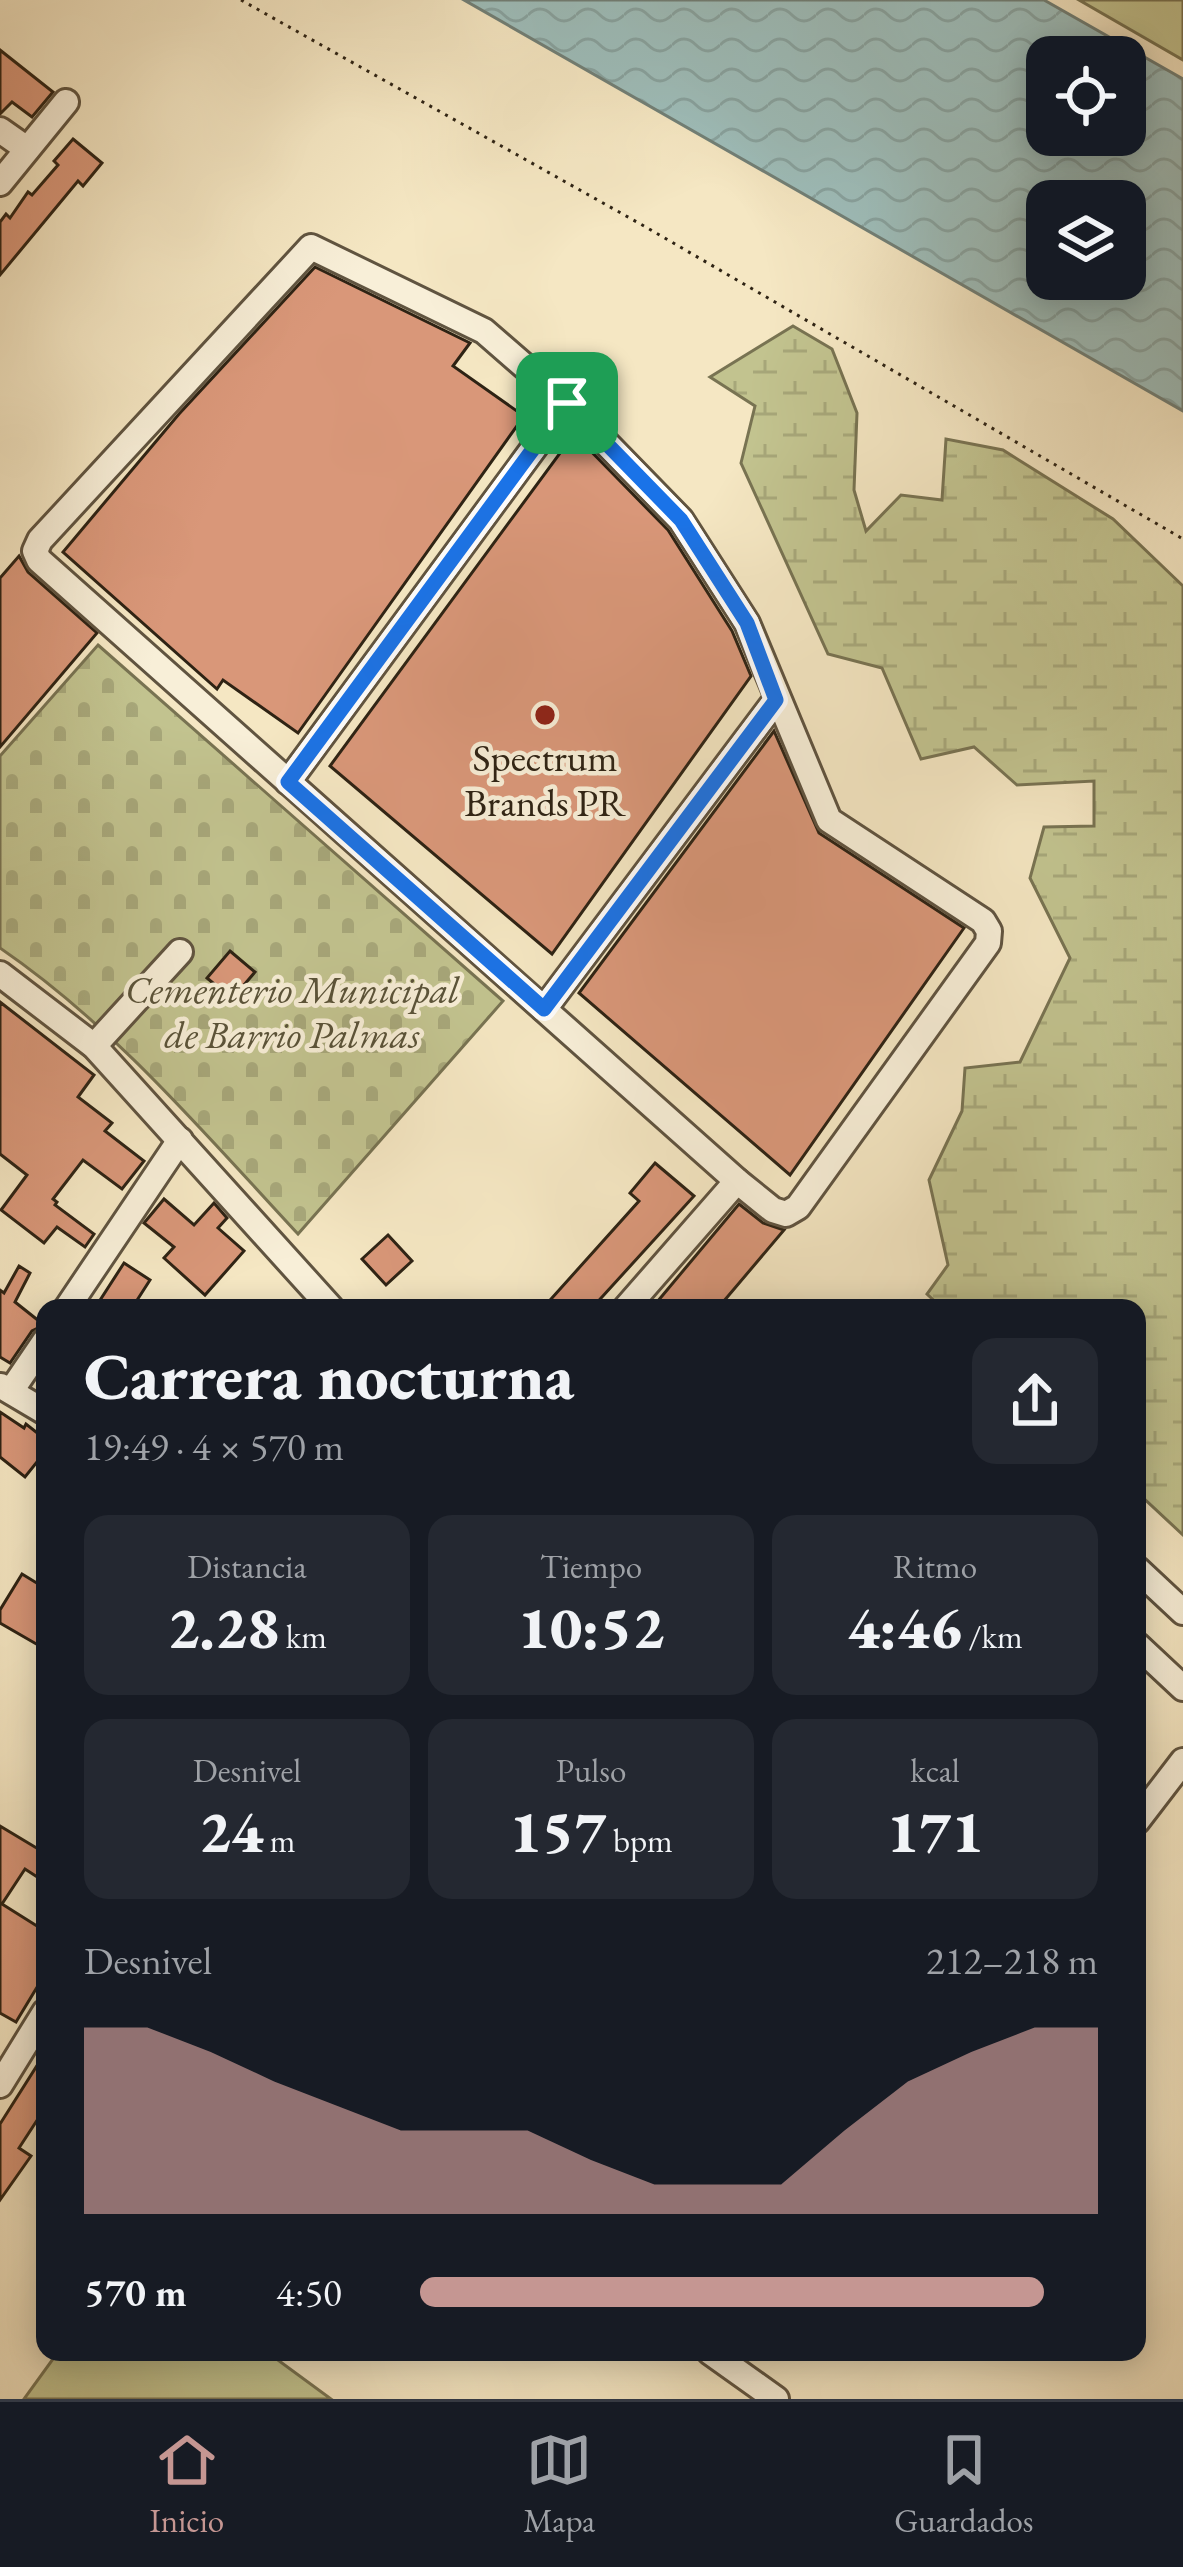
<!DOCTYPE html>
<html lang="es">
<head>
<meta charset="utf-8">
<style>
  :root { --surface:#171b24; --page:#242831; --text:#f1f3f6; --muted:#9ea1a6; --line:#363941; --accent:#c59692 }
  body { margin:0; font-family:"EB Garamond",serif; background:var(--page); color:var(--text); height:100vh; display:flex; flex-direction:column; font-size:45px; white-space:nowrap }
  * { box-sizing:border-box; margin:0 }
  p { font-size:39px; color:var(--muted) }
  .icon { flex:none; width:66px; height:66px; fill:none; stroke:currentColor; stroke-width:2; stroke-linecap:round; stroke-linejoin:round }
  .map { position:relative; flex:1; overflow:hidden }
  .details { position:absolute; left:36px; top:1299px; width:1110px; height:1062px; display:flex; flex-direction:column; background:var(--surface); border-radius:24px; box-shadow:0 6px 30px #0003 }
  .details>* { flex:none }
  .tools { position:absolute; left:1026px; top:36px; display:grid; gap:24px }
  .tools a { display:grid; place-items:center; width:120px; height:120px; border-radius:24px; background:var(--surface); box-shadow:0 6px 30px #0003; font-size:60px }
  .pin { position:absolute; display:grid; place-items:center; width:102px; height:102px; color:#fff; margin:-51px; border-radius:24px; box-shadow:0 6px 18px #0006 }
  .round { display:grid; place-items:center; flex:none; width:126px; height:126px; border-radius:24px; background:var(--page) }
  .summary { display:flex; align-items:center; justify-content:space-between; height:204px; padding:0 48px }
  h1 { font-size:66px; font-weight:800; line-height:90px }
  .stats { display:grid; grid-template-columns:repeat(3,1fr); gap:18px; height:204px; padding:12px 48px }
  .stats div { display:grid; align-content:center; border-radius:24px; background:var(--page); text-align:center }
  .stats b { font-size:60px; font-weight:800 }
  .stats small { font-size:33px; font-weight:400 }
  .stats p { font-size:33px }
  .chart { height:336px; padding:24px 48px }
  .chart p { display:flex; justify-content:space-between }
  .chart svg { width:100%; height:216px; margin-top:12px; fill:var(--accent); opacity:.7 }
  ul { padding:0 48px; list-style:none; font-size:39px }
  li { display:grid; grid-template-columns:192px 144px 1fr; align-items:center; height:90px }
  li i { height:30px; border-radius:15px; background:var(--accent) }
  .tabs { display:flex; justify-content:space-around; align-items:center; height:168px; border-top:3px solid var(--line); background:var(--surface); font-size:33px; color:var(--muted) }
  .tabs a { display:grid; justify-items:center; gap:6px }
  .tabs .on { color:var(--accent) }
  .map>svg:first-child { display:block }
</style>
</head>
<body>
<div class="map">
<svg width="1183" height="2399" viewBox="0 0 1183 2399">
  <defs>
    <pattern id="wetland-marsh" width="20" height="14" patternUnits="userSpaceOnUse" patternTransform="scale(3)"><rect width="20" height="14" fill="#c2c38f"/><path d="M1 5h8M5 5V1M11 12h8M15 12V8" fill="none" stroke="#a7a77a"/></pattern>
    <pattern id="cemetery-stones" width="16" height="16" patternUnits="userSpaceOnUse" patternTransform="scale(3)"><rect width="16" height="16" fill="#c2c38f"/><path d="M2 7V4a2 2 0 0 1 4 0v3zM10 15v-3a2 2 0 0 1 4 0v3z" fill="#a7a77a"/></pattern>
    <pattern id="water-waves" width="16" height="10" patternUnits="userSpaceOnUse" patternTransform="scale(3)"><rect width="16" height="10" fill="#9ebebb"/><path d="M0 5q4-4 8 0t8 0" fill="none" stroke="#88a3a0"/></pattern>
  </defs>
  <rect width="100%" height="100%" fill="#f5e7c3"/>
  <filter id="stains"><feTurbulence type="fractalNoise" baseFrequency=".00167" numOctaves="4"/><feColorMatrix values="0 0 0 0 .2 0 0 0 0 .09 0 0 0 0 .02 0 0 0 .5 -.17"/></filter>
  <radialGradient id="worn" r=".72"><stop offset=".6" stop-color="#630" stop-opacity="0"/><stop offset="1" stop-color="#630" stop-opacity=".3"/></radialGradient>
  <!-- green -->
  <g fill="#c2c38f" stroke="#787352" stroke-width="3">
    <path d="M1079,0H1183V60Z"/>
    <path d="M58,2352H267L331,2399H24Z"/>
  </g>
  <!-- wetland -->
  <path fill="url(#wetland-marsh)" stroke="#787352" stroke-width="3" d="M793,326L832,349L857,413L854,490L866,531L901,495L942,500L946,439L1003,450L1113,519L1183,586V1535L1137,1492V1308H942L927,1294L948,1265L929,1180L962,1111L965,1068L1020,1062L1070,958L1030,878L1044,827L1094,826V781L1017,785L974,747L921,759L882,668L828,654L741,463L755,406L710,377Z"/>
  <!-- cemetery -->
  <path fill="url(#cemetery-stones)" stroke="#787352" stroke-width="3" d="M98,645L503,1001L298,1234C204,1133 114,1026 0,948V756Z"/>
  <!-- water -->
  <path fill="url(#water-waves)" stroke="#718078" stroke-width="3" fill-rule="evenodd" d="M464,0H1044L1183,79V411ZM1047,57H1125V135H1047ZM1047,201H1125V279H1047Z"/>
  <!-- building -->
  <g fill="#d99779" stroke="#2e2314" stroke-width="3">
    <path d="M0,50L53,92L32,117L12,102L0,114Z"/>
    <path d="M73,139L102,163L83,186L78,181L0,275V222L6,214L10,218L28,192L32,195L58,165L54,161Z"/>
    <path d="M315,267L470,343L453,366L524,416L298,733L223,680L217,689L63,552L179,414Z"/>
    <path d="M574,434L668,530L732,631L751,676L552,954L330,766Z"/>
    <path d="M19,556L28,572L97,633L0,747V578Z"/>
    <path d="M774,731L819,833L964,928L790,1175L579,993Z"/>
    <path d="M230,951L255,972L232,999L207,978Z"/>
    <path d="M0,1002L94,1075L78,1097L112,1123L105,1131L144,1161L122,1189L83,1160L53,1199L57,1202L55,1205L94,1234L85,1247L57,1227L44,1243L1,1210L27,1175L0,1154Z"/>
    <path d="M655,1163L694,1196L592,1308H543L639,1201L630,1193Z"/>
    <path d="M164,1199L194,1225L214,1203L227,1218L218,1228L244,1251L205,1295L164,1258L174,1247L144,1223Z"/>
    <path d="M739,1204L763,1223L784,1230L718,1308H652Z"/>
    <path d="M388,1235L412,1261L386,1285L362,1259Z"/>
    <path d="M124,1263L150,1280L132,1308H95Z"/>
    <path d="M19,1266L30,1273L15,1302L44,1325L32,1331L10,1363L0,1357V1290L4,1293Z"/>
    <path d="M0,1412L24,1428L26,1424L45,1439V1452L25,1477L0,1457Z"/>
    <path d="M22,1574L45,1588V1649L0,1623V1610Z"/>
    <path d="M0,1826L45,1853V1882L25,1869L2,1904L45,1931V1974L16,2022L0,2013Z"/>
    <path d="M45,2053V2108L19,2148L31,2156L0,2200V2124Z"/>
  </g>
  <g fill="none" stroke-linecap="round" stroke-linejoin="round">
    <!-- minor casing -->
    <g stroke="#605440" stroke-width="30">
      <g id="minor">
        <path d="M0,130L27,149"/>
        <path d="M0,183L66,102"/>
        <path d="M311,247L484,331L567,403L681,520L747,623L829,820L983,921L989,931L988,943L798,1207L786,1214L773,1210L737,1181L39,560L35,551L40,540Z"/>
        <path d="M288,782L567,403"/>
        <path d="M0,974L94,1046L331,1308"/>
        <path d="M544,1009L776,700"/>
        <path d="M94,1046L180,952"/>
        <path d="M67,1308L180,1140"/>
        <path d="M626,1308L737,1181"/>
        <path d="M1,1386L45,1412"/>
        <path d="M11,1391L45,1341"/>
        <path d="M1137,1569L1183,1612"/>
        <path d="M1137,1645L1183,1688"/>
        <path d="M1137,1821L1183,1761"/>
        <path d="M0,2085L45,2012"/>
        <path d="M710,2352L776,2399"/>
      </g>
    </g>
    <!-- path -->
    <path stroke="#2e2314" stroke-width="3" stroke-dasharray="3 6" stroke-linecap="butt" d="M241,0L644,226L1183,539"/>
    <!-- minor -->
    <use href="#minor" stroke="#f8efd8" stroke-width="24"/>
  </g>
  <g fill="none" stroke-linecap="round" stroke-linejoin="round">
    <!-- route casing -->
    <g stroke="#fff" stroke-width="24">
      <path id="route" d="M567,403L681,520L747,623L776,700L544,1009L288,782Z"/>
    </g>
    <!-- route -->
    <use href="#route" stroke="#1a73e8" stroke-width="15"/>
  </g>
  <!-- markers -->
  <circle fill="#8f2418" stroke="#f8efd8" stroke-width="4.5" cx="545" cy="715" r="12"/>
  <g text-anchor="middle" stroke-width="9" stroke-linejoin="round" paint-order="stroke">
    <!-- poi labels -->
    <g font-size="39" fill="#2e2314" stroke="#f8efd8">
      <text x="545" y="771">Spectrum<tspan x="545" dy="45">Brands PR</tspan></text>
    </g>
    <!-- park labels -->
    <g font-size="39" font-style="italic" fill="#5a5339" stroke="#f8efd8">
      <text x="292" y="1003">Cementerio Municipal<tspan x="292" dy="45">de Barrio Palmas</tspan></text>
    </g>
  </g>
  <rect width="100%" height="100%" filter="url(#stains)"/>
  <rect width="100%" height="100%" fill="url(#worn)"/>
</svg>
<div class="tools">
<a><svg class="icon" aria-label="locate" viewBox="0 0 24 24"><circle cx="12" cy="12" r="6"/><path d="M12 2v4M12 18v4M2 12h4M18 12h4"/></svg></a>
<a><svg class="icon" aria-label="layers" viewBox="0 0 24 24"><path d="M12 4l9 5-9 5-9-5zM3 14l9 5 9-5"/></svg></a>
</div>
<div class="pin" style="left:567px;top:403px;background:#1e9e55"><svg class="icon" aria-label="arrive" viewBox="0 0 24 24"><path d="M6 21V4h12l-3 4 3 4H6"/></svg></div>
<section class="details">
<div class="summary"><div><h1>Carrera nocturna</h1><p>19:49 · 4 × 570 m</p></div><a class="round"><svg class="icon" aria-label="share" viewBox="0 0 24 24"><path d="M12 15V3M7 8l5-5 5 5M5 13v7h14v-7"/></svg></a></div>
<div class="stats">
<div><p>Distancia</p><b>2.28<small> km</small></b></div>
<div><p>Tiempo</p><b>10:52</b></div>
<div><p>Ritmo</p><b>4:46<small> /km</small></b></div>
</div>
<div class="stats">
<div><p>Desnivel</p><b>24<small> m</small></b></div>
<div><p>Pulso</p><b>157<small> bpm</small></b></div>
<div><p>kcal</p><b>171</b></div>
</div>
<div class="chart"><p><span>Desnivel</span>212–218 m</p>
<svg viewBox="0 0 160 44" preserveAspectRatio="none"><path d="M0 44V6L10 6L20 11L30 17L40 22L50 27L60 27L70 27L80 33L90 38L100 38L110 38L120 27L130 17L140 11L150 6L160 6V44z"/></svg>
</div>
<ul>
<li><b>570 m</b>4:50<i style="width:92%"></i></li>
</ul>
</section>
</div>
<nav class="tabs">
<a class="on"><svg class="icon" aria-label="home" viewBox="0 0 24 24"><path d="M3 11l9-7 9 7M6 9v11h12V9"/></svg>Inicio</a>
<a><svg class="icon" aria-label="map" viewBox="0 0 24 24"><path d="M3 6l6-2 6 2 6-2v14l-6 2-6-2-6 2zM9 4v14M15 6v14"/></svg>Mapa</a>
<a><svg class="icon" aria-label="saved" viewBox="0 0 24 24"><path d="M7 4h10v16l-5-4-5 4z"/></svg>Guardados</a>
</nav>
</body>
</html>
